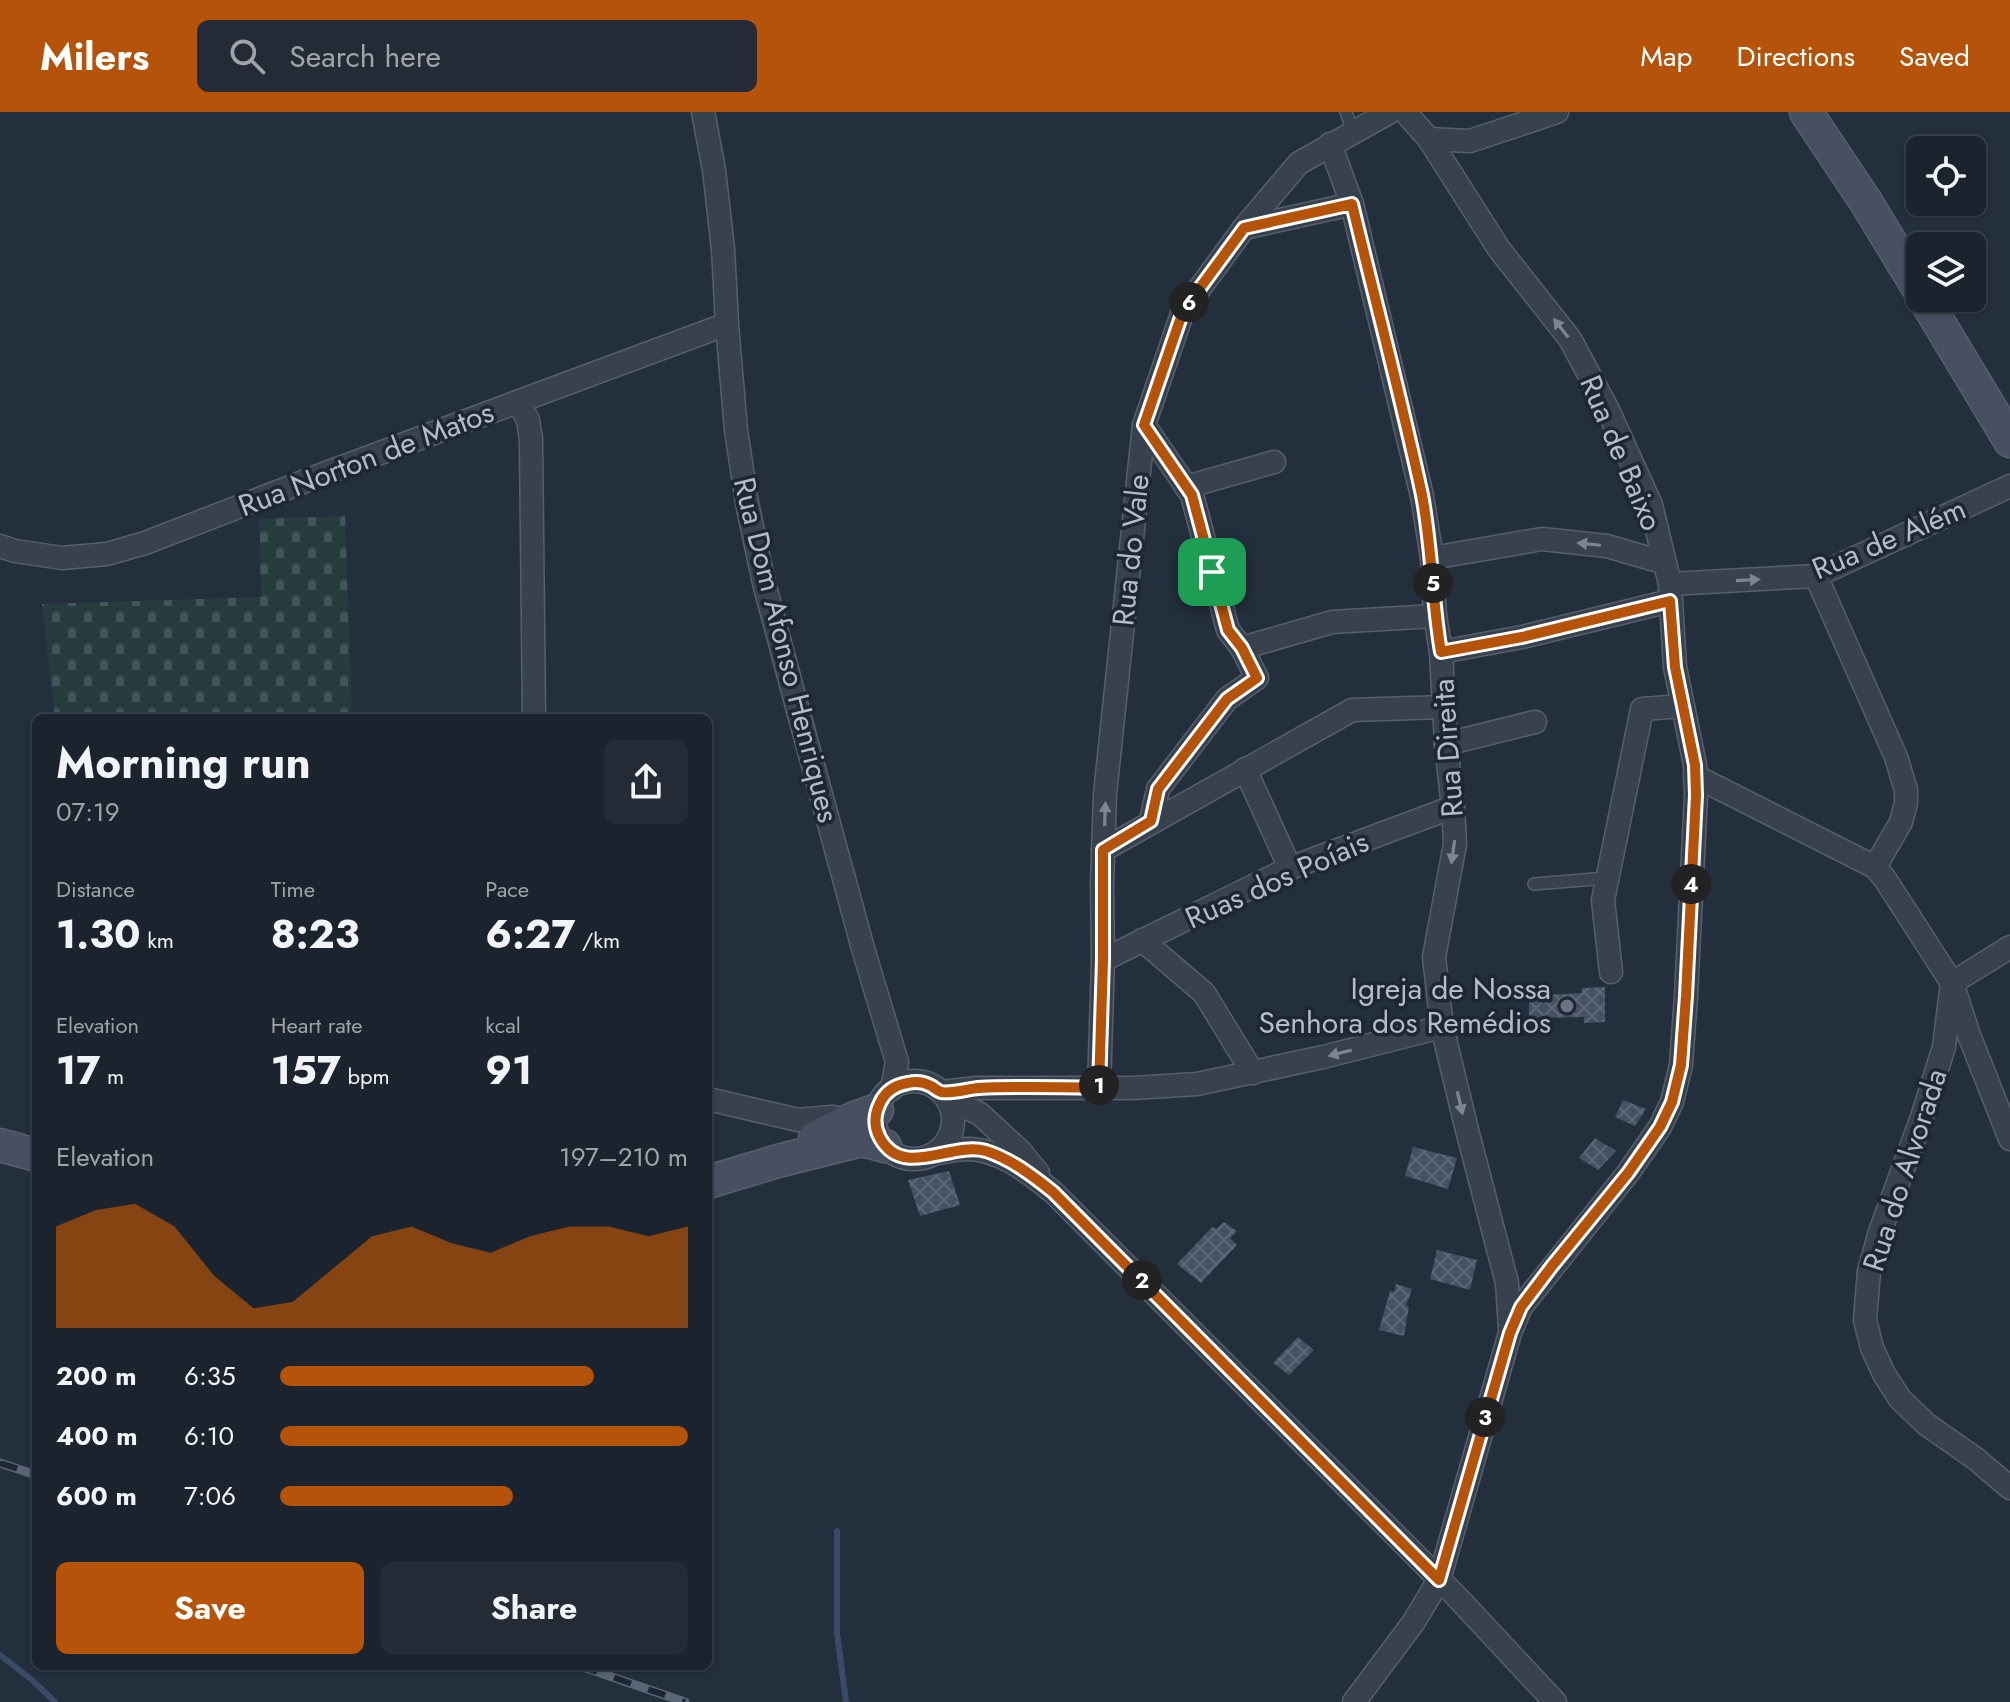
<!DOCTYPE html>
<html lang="en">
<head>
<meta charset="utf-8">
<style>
  :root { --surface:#1b232e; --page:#242b36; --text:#f1f3f6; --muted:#a0a4aa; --line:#39404a; --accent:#b45309 }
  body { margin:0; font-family:Jost,sans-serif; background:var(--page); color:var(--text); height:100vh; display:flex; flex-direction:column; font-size:30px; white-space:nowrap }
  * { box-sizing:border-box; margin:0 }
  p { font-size:26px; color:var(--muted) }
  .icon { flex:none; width:44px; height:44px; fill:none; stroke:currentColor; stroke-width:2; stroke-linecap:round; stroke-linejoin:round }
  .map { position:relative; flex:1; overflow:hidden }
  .drawer { position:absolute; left:32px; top:602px; width:680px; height:956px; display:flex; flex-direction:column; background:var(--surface); border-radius:12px; box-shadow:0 2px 6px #0004,0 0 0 2px var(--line) }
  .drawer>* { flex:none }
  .fabs { position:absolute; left:1906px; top:24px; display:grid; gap:16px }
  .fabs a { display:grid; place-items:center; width:80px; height:80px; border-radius:12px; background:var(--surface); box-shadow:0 2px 6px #0004,0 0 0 2px var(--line); font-size:40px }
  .pin { position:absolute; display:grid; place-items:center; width:68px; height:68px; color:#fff; margin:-34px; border-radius:16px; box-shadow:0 4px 12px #0006 }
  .km { position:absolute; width:40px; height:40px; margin:-20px; border-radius:50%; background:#222; color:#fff; font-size:22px; line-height:40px; text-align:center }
  .round { display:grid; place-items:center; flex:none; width:84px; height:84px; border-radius:12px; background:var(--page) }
  .summary { display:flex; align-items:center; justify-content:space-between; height:136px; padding:0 24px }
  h1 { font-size:44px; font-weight:700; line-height:60px }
  .stats { display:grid; grid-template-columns:repeat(3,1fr); gap:12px; height:136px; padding:8px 24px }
  .stats div { display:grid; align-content:center }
  .stats b { font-size:40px; font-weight:700 }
  .stats small { font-size:22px; font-weight:400 }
  .stats p { font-size:22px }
  .chart { height:224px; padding:16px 24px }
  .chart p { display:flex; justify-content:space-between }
  .chart svg { width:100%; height:144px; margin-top:8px; fill:var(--accent); opacity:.7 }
  .button { display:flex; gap:16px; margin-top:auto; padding:16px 24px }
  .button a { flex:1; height:92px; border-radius:12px; background:var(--accent); color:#fff; font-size:32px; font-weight:700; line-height:92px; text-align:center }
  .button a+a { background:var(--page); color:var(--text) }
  ul { padding:0 24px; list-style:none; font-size:26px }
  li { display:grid; grid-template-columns:128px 96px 1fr; align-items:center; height:60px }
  li i { height:20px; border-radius:10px; background:var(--accent) }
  header { display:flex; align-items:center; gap:48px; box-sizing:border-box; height:112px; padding:0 40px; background:var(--accent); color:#fff }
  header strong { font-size:38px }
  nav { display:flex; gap:44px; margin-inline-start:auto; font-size:28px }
  .search { width:560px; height:72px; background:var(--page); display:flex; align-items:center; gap:20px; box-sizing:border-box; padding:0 28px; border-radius:12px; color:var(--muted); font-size:30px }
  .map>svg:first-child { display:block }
</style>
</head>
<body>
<header>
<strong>Milers</strong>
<div class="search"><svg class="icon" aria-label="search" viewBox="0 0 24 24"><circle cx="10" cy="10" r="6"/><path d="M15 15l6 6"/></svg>Search here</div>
<nav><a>Map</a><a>Directions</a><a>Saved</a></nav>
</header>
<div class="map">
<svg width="2010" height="1590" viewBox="0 0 2010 1590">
  <defs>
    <pattern id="cemetery-stones" width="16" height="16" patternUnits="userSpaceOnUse" patternTransform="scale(2)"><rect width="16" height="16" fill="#263c3f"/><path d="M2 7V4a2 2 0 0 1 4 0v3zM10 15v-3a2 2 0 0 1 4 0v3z" fill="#435659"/></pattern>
    <pattern id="building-cross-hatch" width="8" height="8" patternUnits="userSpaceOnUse" patternTransform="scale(2)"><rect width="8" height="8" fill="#455162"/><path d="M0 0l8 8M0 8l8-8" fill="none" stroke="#5d6877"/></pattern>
  </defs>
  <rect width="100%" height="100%" fill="#242f3e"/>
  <!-- cemetery -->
  <path fill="url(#cemetery-stones)" d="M345,404L352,606H55L42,492L261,485L259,407Z"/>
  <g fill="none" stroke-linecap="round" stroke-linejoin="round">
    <!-- stream -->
    <g stroke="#394c67" stroke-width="6">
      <path d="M837,1419V1521L846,1590"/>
      <path d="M0,1543L32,1568L55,1590"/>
    </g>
  </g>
  <!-- building -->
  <g fill="url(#building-cross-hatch)">
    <path d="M1605,875V910L1584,911V905L1529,906V884L1582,881V876Z"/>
    <path d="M1623,988L1646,997L1635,1014L1615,1005Z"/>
    <path d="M1595,1026L1616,1039L1598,1058L1579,1046Z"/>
    <path d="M1413,1035L1457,1046L1448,1077L1405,1064Z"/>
    <path d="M949,1059L960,1093L920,1104L908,1068Z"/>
    <path d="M1224,1110L1237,1119L1230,1126L1237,1133L1201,1171L1177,1152L1212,1115L1216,1117Z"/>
    <path d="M1437,1138L1477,1148L1470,1178L1430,1167Z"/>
    <path d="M1396,1172L1412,1177L1406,1194L1409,1195L1404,1224L1379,1218L1390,1179L1394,1180Z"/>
    <path d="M1298,1225L1314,1238L1289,1263L1273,1251Z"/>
  </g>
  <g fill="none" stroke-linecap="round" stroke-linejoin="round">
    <!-- lane casing -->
    <g stroke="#565f6c" stroke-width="14">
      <g id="lane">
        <path d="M1346,0L1353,20"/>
        <path d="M1534,772L1607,766"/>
      </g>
    </g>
    <!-- street casing -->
    <g stroke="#565f6c" stroke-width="25">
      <g id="street">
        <path d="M703,0L714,58L723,137L727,212L736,318L747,391L764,471L796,591L864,840L897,950L892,977"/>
        <path d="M1429,27L1470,29L1557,0"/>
        <path d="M1330,32L1352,92L1422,384L1432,446L1435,504L1441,540L1446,632L1453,695L1455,732L1434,845L1442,915L1467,1018L1507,1171L1510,1216"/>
        <path d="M1244,116L1352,92"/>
        <path d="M518,290L528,308L531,327L534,606"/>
        <path d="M1144,313L1192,383L1228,518L1242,536L1332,510L1435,504"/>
        <path d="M1186,375L1274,350"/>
        <path d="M0,434L15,439L62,446L107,442L145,431L329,360L727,212"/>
        <path d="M1432,446L1542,427L1607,434L1665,451"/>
        <path d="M1816,464L1896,645L1906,678V691L1901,710L1875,755"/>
        <path d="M1670,472L1816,464L2010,374"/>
        <path d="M1441,540L1522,525L1670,489"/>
        <path d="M1446,632L1535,610"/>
        <path d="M1245,657L1290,756"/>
        <path d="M1695,664L1875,755L1885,767L1952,871L1969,923L2010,1027"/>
        <path d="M1151,709L1158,677L1227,587L1257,566L1242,536"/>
        <path d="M1103,738L1352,598L1444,595"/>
        <path d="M1142,828L1204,881L1253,961"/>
        <path d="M1103,848L1290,756L1453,695"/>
        <path d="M1611,860L1603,788L1642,597L1683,594"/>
        <path d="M1952,871L1944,935L1922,1005L1880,1120L1869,1159L1865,1208L1872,1236L1884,1262L1900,1287L1926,1312L1976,1347L2010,1376"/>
        <path d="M1952,871L2010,835"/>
        <circle cx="914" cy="1008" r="39"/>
        <path d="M1099,976L1103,848L1102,771L1105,682L1144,313L1183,199L1244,116L1299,51L1390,0"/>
        <path d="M941,980L977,976H1133L1197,972L1323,945L1442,915"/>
        <path d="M708,987L798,1008L831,1005L847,1007"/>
        <path d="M947,987L980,1002L1021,1040L1038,1061"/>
        <path d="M934,1042C945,1040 956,1037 967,1037C1000,1037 1029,1061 1053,1080L1456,1484L1555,1590"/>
        <path d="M1354,1590L1413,1511L1439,1468L1510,1221L1521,1195L1628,1061L1660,1015L1672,990L1681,953L1686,884L1696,683L1695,653L1675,555L1670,472L1651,393L1608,298L1570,227L1499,137L1429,27L1405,0"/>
      </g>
    </g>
    <!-- secondary casing -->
    <g stroke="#565f6c" stroke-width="35">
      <g id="secondary">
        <path d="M1806,0L1866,90L1920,179"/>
        <path d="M1924,186L2010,329"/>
        <path d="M815,1026L852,1007L877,998"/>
        <path d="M0,1033L36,1043"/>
        <path d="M708,1070L778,1049L862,1028L885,1034"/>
      </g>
    </g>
    <!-- lane -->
    <use href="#lane" stroke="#38414e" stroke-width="11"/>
    <!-- street -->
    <use href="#street" stroke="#38414e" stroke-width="22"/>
    <!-- secondary -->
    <use href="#secondary" stroke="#465061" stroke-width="32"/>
    <!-- rail casing -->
    <g stroke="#5a6575" stroke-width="9">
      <g id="rail">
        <path d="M0,1351L36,1363"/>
        <path d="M580,1554L685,1590"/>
      </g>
    </g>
    <!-- rail -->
    <use href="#rail" stroke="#1d2633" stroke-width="6" stroke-dasharray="18" stroke-linecap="butt"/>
  </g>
  <!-- one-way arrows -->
  <defs><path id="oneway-solid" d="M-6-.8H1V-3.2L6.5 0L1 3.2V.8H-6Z" transform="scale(2)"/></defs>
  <g fill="#7c8592">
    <use href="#oneway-solid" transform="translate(1561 216) rotate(-128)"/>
    <use href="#oneway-solid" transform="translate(1589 432) rotate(-174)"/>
    <use href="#oneway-solid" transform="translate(1748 468) rotate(-3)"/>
    <use href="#oneway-solid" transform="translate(1105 702) rotate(-88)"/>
    <use href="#oneway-solid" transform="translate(1453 740) rotate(98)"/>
    <use href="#oneway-solid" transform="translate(1340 941) rotate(166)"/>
    <use href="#oneway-solid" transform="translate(1460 991) rotate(77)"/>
  </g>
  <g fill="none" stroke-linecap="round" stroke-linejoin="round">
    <!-- route casing -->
    <g stroke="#fff" stroke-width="16">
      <path id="route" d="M1352,92C1375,188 1401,285 1422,383C1432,435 1432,488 1441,540L1522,525L1670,489L1675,555L1695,653L1696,683L1686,884L1681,953L1672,990L1660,1015L1628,1061L1552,1154L1521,1195L1510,1221L1439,1468L1053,1080C1033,1064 1011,1047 986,1039C951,1029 903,1068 880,1026C874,1015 874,1003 880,991C885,980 895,973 908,971C916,969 924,970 931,974C935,976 937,979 941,980C950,982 968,977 978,976C1018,974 1059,975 1099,976L1103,848V738L1151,709L1158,677L1227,587L1257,566L1242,536L1228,518L1192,383L1144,313L1183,199L1244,116Z"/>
    </g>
    <!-- route -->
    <use href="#route" stroke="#b45309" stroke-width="10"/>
  </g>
  <!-- markers -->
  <circle fill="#6b7280" stroke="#1d2633" stroke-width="3" cx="1567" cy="894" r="8"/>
  <g text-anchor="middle" stroke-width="7" stroke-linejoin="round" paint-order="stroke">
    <!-- street labels -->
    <g font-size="30" fill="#b4bcc9" stroke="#1d2633">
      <text transform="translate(1621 341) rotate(67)" y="10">Rua de Baixo</text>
      <text transform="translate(366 347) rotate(-21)" y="10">Rua Norton de Matos</text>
      <text transform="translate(1889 427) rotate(-23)" y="10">Rua de Além</text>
      <text transform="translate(1131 438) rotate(-84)" y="10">Rua do Vale</text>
      <text transform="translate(786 538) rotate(76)" y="10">Rua Dom Afonso Henriques</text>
      <text transform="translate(1448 636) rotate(-94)" y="10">Rua Direita</text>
      <text transform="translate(1277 768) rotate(-24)" y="10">Ruas dos Poíais</text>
      <text transform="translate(1905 1058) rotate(-72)" y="10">Rua do Alvorada</text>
    </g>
    <!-- poi labels -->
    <g font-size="30" fill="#b4bcc9" stroke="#1d2633" text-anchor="end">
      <text x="1551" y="887">Igreja de Nossa<tspan x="1551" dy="34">Senhora dos Remédios</tspan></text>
    </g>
  </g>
</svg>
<div class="fabs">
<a><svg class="icon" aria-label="locate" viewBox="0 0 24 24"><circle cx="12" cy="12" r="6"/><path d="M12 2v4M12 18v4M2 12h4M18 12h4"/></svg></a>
<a><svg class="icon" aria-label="layers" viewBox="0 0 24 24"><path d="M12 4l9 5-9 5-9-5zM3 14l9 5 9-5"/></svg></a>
</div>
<div class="pin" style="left:1212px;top:460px;background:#1e9e55"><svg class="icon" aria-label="arrive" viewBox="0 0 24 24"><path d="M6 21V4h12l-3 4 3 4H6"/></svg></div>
<b class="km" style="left:1099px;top:973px">1</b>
<b class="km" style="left:1142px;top:1168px">2</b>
<b class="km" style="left:1485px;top:1305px">3</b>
<b class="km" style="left:1691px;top:772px">4</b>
<b class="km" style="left:1433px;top:471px">5</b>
<b class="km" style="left:1189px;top:190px">6</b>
<section class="drawer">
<div class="summary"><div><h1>Morning run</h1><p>07:19</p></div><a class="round"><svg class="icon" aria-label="share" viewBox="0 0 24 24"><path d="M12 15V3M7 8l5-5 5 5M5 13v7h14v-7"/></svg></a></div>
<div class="stats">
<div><p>Distance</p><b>1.30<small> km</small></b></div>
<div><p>Time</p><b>8:23</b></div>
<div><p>Pace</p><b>6:27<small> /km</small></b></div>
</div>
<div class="stats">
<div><p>Elevation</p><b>17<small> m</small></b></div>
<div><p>Heart rate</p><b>157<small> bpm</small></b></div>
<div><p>kcal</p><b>91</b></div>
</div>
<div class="chart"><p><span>Elevation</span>197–210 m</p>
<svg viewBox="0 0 160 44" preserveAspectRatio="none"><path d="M0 44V13L10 8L20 6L30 13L40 28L50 38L60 36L70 26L80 16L90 13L100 18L110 21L120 16L130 13L140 13L150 16L160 13V44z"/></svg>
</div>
<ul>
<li><b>200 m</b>6:35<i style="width:77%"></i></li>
<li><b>400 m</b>6:10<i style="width:100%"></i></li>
<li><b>600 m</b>7:06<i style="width:57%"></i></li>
</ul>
<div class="button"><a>Save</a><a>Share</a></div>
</section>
</div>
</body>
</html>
